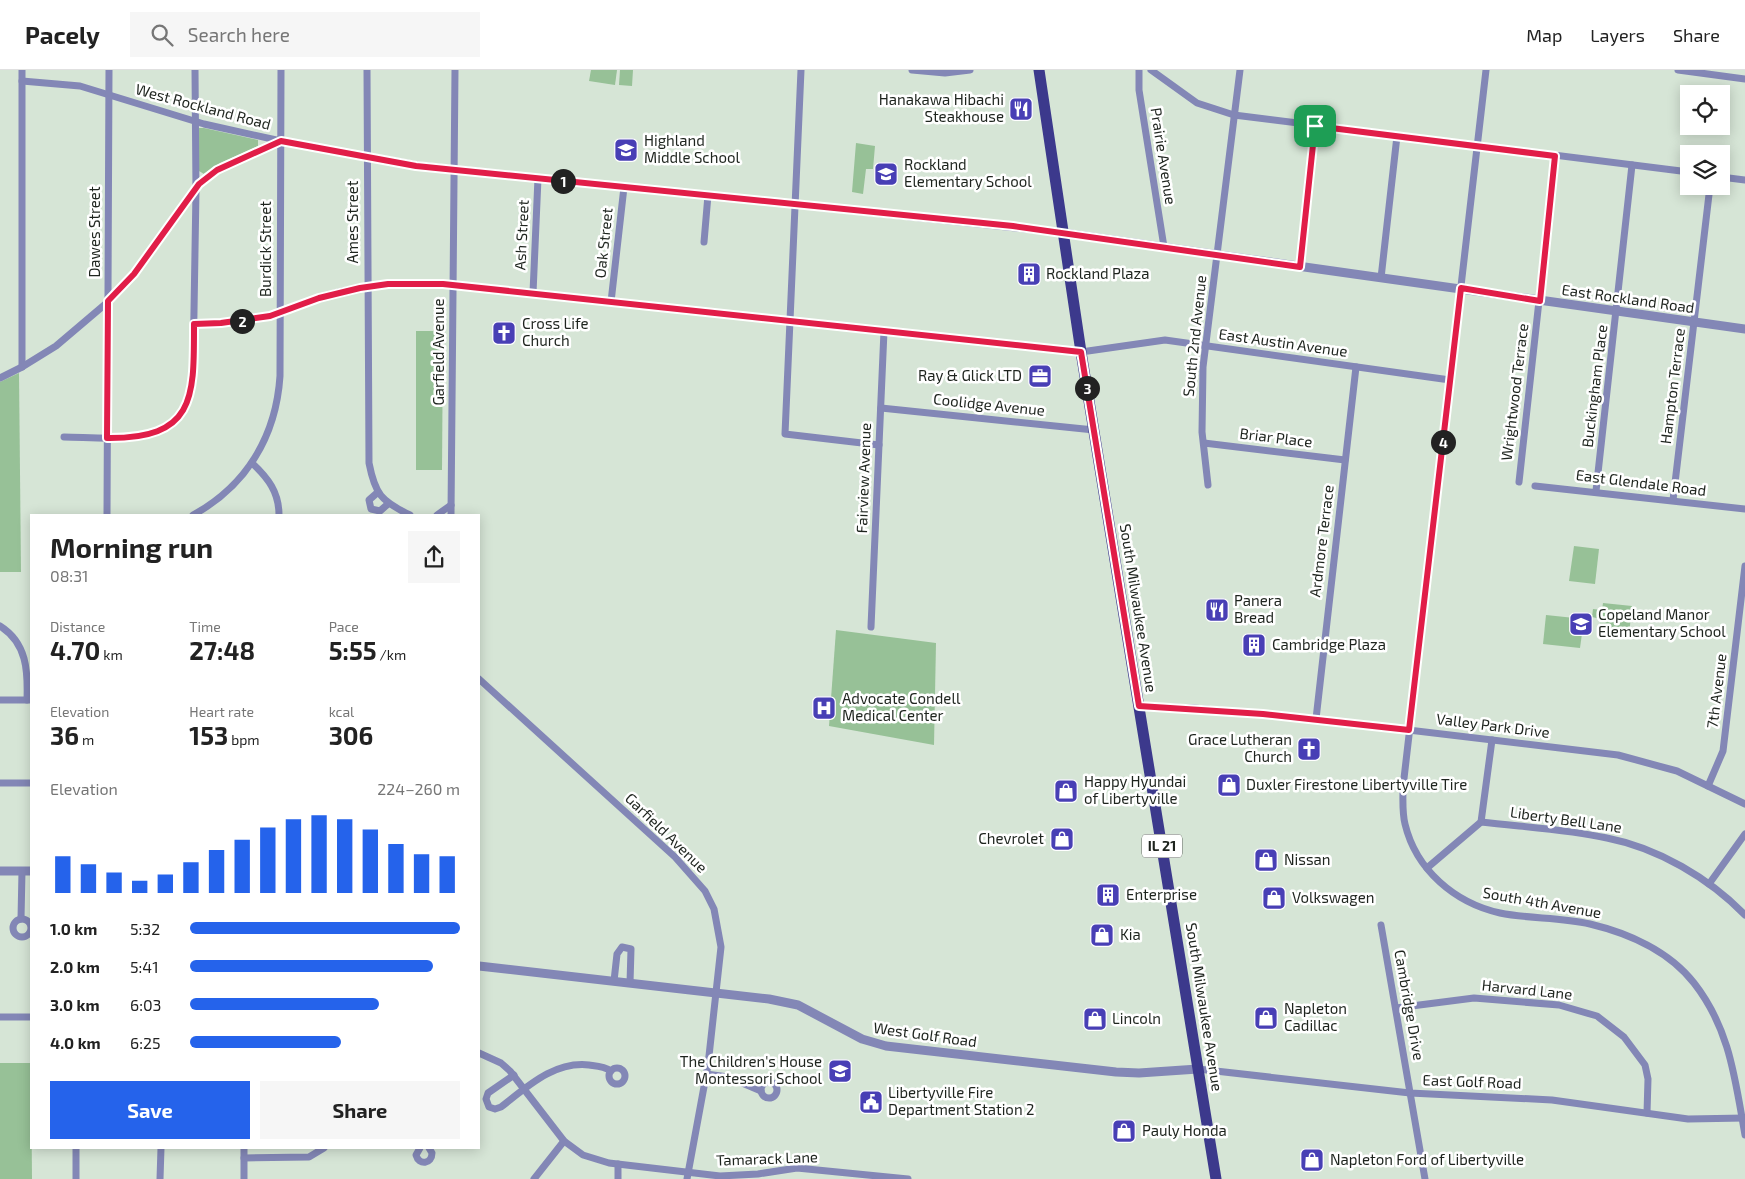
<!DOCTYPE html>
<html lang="en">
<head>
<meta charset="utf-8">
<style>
  :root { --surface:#fff; --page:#f6f6f6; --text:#222; --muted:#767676; --line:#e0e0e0; --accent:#2563eb }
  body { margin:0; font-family:"Exo 2",sans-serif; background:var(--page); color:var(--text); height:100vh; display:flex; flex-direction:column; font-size:19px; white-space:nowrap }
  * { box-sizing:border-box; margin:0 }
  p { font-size:16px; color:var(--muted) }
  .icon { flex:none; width:28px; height:28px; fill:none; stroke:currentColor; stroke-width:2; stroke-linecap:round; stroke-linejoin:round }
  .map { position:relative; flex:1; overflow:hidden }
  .sheet { position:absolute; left:30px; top:444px; width:450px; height:635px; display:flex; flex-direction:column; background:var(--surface); border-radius:0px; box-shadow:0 2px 12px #0003 }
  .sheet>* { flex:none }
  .buttons { position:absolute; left:1680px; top:15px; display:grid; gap:10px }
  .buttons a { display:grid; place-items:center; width:50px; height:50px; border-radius:0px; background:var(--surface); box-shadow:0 2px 12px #0003; font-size:25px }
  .pin { position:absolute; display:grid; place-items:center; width:42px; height:42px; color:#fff; margin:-21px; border-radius:10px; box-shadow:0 2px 8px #0006 }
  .km { position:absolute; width:25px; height:25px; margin:-12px; border-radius:50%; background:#222; color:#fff; font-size:14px; line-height:25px; text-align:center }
  .round { display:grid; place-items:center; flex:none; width:52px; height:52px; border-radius:0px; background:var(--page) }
  .headline { display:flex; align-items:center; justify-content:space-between; height:85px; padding:0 20px }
  h1 { font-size:28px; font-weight:700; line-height:38px }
  .stats { display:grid; grid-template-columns:repeat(3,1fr); gap:8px; height:85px; padding:5px 20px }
  .stats div { display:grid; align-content:center }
  .stats b { font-size:25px; font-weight:700 }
  .stats small { font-size:14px; font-weight:400 }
  .stats p { font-size:14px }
  .chart { height:140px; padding:10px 20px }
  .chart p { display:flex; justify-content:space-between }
  .chart svg { width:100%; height:90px; margin-top:5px; stroke:var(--accent); stroke-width:6 }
  .action { display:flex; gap:10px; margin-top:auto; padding:10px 20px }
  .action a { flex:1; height:58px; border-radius:0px; background:var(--accent); color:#fff; font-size:20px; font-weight:700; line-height:58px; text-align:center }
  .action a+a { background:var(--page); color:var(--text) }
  ul { padding:0 20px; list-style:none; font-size:16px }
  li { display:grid; grid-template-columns:80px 60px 1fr; align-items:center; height:38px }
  li i { height:12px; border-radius:6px; background:var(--accent) }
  header { display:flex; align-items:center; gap:30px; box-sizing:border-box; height:70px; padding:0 25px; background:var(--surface); border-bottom:1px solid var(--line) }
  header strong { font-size:24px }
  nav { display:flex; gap:28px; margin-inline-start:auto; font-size:18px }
  .search { width:350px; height:45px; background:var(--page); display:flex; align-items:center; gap:12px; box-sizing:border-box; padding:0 18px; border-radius:0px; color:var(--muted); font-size:19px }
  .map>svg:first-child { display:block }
</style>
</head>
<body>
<header>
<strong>Pacely</strong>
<div class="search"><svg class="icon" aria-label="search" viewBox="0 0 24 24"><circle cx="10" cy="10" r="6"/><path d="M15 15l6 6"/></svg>Search here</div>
<nav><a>Map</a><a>Layers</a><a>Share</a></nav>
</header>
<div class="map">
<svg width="1745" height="1109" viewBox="0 0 1745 1109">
  <rect width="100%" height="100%" fill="#d6e5d6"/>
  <!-- green -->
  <g fill="#97c197">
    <path d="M591,0H617L615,15L589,11Z"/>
    <path d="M620,0H633L632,16L619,15Z"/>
    <path d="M199,58H204L258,70V76L220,93L204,104L199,101Z"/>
    <path d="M856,73L875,76L873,99H866L863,124L852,122Z"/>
    <path d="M416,261H443L442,400H416Z"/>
    <path d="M19,303L21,502H0V312Z"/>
    <path d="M1574,476L1599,479L1595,514L1569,511Z"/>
    <path d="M1603,533L1632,536L1629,565L1599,562L1601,549L1592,547L1593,539L1602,540Z"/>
    <path d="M1546,545L1584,549L1580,578L1543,574Z"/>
    <path d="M836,560L936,573L934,675L829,656Z"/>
    <path d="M0,993H31L32,1109H0Z"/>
  </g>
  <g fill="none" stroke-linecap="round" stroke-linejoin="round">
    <!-- minor -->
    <g stroke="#8387b6" stroke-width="7">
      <path d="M367,0L369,393C375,424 381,431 410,445"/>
      <path d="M801,0L785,364L879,375"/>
      <path d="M912,0L945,3L970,0"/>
      <path d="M1139,0V20L1164,177"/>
      <path d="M1151,0L1197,33L1234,45L1689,102"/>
      <path d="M1486,0L1403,717C1403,729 1402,742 1405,754C1416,800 1455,833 1500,843C1529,849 1560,847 1590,854C1628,863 1669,881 1694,913C1730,959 1735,1009 1745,1065"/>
      <path d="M1678,0L1745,9"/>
      <path d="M22,11L80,16L204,54L281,71L417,95L1063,163"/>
      <path d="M1721,107L1745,110"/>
      <path d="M704,172L708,125"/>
      <path d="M1300,197L1315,55"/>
      <path d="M1381,208L1397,66"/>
      <path d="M533,223L538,108"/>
      <path d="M611,232L624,117"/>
      <path d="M194,254C219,253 245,252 270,246C295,239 318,227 343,221C376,214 409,213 443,214L1081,282L1165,270L1450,310"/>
      <path d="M22,297V0"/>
      <path d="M0,308L22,297L56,276L109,231L134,204L199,114L217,100L281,71"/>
      <path d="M881,338L1094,360"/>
      <path d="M64,367C122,368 189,380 193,301L196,121L195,0"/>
      <path d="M1204,373L1345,390"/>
      <path d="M252,393C268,408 279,422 279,445"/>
      <path d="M1519,412L1555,86"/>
      <path d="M1208,415L1202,362L1203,297L1240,0"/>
      <path d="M1535,416L1745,439"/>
      <path d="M1596,421L1632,95"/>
      <path d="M377,423L369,430L371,439L380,441L388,434"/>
      <path d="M1673,430L1710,116"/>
      <path d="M107,445L109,0"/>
      <path d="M193,445C246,416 276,367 280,306L281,0"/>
      <path d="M437,445L451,435"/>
      <path d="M451,445L455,0"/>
      <path d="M0,556C27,573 28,601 27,630"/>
      <path d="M871,557L884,261"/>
      <path d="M479,609L675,787L705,821L714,839L721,877L708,995L687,1109"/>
      <path d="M0,630H31"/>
      <path d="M1139,636L1194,638L1316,649L1618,685L1677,701L1745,734"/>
      <path d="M1316,649L1356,297"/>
      <path d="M0,713H31"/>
      <path d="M1708,716L1723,681L1745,496"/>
      <path d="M1481,752C1523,757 1566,759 1607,768C1658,778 1709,808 1745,845"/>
      <path d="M1427,798L1481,752L1492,670"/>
      <path d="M1709,814L1745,764"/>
      <path d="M21,849L22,801"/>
      <circle cx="22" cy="858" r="9"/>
      <path d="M1381,855L1425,1109"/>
      <path d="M614,911L617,884L622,877L631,879L630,913"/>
      <path d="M1396,938L1474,928L1559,935L1597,946L1624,967L1645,995L1648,1009L1647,1043"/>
      <path d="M0,947H31"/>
      <path d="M479,983L501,993L510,1001L564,1071L583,1085L609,1093L720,1106L758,1104L797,1098L908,1109"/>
      <circle cx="617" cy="1006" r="8"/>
      <path d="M1198,999L1410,1023L1552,1030L1688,1049L1745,1048"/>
      <path d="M706,1004L728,1007L761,1021"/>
      <path d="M514,1005L488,1023L486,1029L489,1037L495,1039L501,1037C527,1017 554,991 589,995C597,996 604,996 611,1001"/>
      <circle cx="769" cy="1020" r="8"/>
      <path d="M420,1078L416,1085C419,1096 432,1094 432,1083L429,1078"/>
      <path d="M244,1088L309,1087L324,1078"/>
      <path d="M76,1109V1078"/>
      <path d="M160,1109L161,1078"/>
      <path d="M244,1109V1078"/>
      <path d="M534,1109L564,1071"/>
      <path d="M618,1109V1094"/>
    </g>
    <!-- tertiary -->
    <g stroke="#8387b6" stroke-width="9">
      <path d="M1063,163L1745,259"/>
      <path d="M0,801H31"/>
      <path d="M479,896L769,929L798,935L862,969L886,976L1116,1002L1139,1003L1198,999"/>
    </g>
    <!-- primary -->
    <path stroke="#3c398c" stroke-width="11" d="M1039,0L1081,282L1216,1109"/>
  </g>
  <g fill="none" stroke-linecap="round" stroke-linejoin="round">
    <!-- route casing -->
    <g stroke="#fff" stroke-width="10">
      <path id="route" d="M1315,56L1555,86L1540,231L1461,218L1409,660L1263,644L1139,636L1081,282L443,214H388L360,218L319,228L270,246L221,253L194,254C194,327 196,369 107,368L108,231L134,204L199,114L217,100L281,71L416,96L1013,156L1300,197Z"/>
    </g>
    <!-- route -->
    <use href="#route" stroke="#e11d48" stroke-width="6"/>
  </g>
  <!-- icons -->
  <defs>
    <g id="restaurant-square" transform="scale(1.25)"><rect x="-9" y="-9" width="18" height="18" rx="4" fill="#483fb5" stroke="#fff"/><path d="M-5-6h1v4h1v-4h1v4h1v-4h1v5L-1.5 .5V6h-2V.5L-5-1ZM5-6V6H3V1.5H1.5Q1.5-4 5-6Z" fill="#fff"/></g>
    <g id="school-square" transform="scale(1.25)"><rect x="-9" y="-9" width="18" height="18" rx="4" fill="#483fb5" stroke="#fff"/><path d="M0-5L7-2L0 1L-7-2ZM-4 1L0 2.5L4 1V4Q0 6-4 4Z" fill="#fff"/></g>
    <g id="building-square" transform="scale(1.25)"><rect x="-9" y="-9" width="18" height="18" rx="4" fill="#483fb5" stroke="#fff"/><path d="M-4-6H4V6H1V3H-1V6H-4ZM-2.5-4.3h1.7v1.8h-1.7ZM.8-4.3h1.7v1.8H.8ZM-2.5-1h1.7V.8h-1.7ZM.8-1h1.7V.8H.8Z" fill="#fff"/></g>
    <g id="church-square" transform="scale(1.25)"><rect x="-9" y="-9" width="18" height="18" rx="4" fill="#483fb5" stroke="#fff"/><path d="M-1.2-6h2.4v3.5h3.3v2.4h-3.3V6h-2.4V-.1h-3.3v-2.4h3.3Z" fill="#fff"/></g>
    <g id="office-square" transform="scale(1.25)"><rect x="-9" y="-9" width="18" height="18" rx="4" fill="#483fb5" stroke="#fff"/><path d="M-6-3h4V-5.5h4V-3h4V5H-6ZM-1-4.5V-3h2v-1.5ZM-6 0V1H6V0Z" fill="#fff"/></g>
    <g id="hospital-square" transform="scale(1.25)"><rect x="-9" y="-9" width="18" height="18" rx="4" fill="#483fb5" stroke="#fff"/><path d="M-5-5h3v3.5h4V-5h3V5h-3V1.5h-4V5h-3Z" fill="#fff"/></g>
    <g id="shop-square" transform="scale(1.25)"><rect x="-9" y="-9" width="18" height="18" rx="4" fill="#483fb5" stroke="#fff"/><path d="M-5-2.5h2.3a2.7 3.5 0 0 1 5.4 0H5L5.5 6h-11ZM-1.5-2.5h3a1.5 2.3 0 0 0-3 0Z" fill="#fff"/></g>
    <g id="civic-square" transform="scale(1.25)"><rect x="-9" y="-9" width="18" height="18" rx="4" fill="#483fb5" stroke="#fff"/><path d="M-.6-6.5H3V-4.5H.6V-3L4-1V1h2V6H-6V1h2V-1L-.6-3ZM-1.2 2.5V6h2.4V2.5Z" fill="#fff"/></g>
  </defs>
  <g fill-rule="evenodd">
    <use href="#restaurant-square" x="1021" y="39"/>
    <use href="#school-square" x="626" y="80"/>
    <use href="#school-square" x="886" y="104"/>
    <use href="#building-square" x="1029" y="204"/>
    <use href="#church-square" x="504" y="263"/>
    <use href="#office-square" x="1040" y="306"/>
    <use href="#restaurant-square" x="1217" y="540"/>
    <use href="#school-square" x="1581" y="554"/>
    <use href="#building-square" x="1254" y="575"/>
    <use href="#hospital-square" x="824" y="638"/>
    <use href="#church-square" x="1309" y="679"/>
    <use href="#shop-square" x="1229" y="715"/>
    <use href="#shop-square" x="1066" y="721"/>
    <use href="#shop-square" x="1062" y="769"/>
    <use href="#shop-square" x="1266" y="790"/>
    <use href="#building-square" x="1108" y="825"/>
    <use href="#shop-square" x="1274" y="828"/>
    <use href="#shop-square" x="1102" y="865"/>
    <use href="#shop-square" x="1266" y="948"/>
    <use href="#shop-square" x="1095" y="949"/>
    <use href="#school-square" x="840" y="1001"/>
    <use href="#civic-square" x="871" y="1032"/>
    <use href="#shop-square" x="1124" y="1061"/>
    <use href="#shop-square" x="1312" y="1090"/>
  </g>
  <g text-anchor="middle" stroke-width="5" stroke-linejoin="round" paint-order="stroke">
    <!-- shield labels -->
    <rect fill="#fff" stroke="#626662" stroke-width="1" x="1142" y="764.5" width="40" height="23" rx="4"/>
    <g font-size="14" font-weight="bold" fill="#1e241e">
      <text x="1162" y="781">IL 21</text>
    </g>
    <!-- poi labels -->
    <g font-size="15" fill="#1e241e" stroke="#fff" text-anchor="start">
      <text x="1004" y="35" text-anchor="end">Hanakawa Hibachi<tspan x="1004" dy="17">Steakhouse</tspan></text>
      <text x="644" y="76">Highland<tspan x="644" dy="17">Middle School</tspan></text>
      <text x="904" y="100">Rockland<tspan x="904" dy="17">Elementary School</tspan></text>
      <text x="1046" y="209">Rockland Plaza</text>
      <text x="522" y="259">Cross Life<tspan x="522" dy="17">Church</tspan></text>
      <text x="1022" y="311" text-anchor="end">Ray &amp; Glick LTD</text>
      <text x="1234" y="536">Panera<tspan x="1234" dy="17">Bread</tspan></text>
      <text x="1598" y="550">Copeland Manor<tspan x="1598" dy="17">Elementary School</tspan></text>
      <text x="1272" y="580">Cambridge Plaza</text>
      <text x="842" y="634">Advocate Condell<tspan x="842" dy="17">Medical Center</tspan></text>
      <text x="1292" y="675" text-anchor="end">Grace Lutheran<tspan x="1292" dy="17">Church</tspan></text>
      <text x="1084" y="717">Happy Hyundai<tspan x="1084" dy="17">of Libertyville</tspan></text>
      <text x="1246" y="720">Duxler Firestone Libertyville Tire</text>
      <text x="1044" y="774" text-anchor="end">Chevrolet</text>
      <text x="1284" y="795">Nissan</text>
      <text x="1126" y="830">Enterprise</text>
      <text x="1292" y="833">Volkswagen</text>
      <text x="1120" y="870">Kia</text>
      <text x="1284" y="944">Napleton<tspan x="1284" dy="17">Cadillac</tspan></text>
      <text x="1112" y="954">Lincoln</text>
      <text x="822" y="997" text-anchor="end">The Children's House<tspan x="822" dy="17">Montessori School</tspan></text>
      <text x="888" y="1028">Libertyville Fire<tspan x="888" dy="17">Department Station 2</tspan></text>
      <text x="1142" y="1066">Pauly Honda</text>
      <text x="1330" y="1095">Napleton Ford of Libertyville</text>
    </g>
    <!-- street labels -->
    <g font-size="15" fill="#1e241e" stroke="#fff">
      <text transform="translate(203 37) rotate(15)" y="5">West Rockland Road</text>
      <text transform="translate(1163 86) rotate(81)" y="5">Prairie Avenue</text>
      <text transform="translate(353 152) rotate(-90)" y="5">Ames Street</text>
      <text transform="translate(95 162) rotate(-90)" y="5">Dawes Street</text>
      <text transform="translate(522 165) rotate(-87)" y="5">Ash Street</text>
      <text transform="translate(604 173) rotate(-84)" y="5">Oak Street</text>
      <text transform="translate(266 179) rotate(-90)" y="5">Burdick Street</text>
      <text transform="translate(1628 229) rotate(8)" y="5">East Rockland Road</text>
      <text transform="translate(1195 266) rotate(-84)" y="5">South 2nd Avenue</text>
      <text transform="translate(1283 273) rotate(8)" y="5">East Austin Avenue</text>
      <text transform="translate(439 282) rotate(-90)" y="5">Garfield Avenue</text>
      <text transform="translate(1595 316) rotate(-83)" y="5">Buckingham Place</text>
      <text transform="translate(1673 316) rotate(-83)" y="5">Hampton Terrace</text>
      <text transform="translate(1515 322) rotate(-83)" y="5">Wrightwood Terrace</text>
      <text transform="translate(989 335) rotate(6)" y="5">Coolidge Avenue</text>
      <text transform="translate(1276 368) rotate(7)" y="5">Briar Place</text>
      <text transform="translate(864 408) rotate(-88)" y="5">Fairview Avenue</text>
      <text transform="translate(1641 413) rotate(7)" y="5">East Glendale Road</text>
      <text transform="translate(1322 471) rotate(-83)" y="5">Ardmore Terrace</text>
      <text transform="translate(1138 538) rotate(81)" y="5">South Milwaukee Avenue</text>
      <text transform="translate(1717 621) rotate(-83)" y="5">7th Avenue</text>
      <text transform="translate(1493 656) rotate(7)" y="5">Valley Park Drive</text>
      <text transform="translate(1566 750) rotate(8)" y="5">Liberty Bell Lane</text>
      <text transform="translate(666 763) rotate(44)" y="5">Garfield Avenue</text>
      <text transform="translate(1542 833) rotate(10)" y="5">South 4th Avenue</text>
      <text transform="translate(1527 920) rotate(6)" y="5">Harvard Lane</text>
      <text transform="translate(1409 935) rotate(80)" y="5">Cambridge Drive</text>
      <text transform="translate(1204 937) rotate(81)" y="5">South Milwaukee Avenue</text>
      <text transform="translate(925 965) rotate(8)" y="5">West Golf Road</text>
      <text transform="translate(1472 1012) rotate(2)" y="5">East Golf Road</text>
      <text transform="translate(767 1089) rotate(-2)" y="5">Tamarack Lane</text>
    </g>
  </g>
</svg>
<div class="buttons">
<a><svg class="icon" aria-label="locate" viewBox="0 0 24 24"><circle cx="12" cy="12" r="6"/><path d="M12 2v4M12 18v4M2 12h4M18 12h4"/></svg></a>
<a><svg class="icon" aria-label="layers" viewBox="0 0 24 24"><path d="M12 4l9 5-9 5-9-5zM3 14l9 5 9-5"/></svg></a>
</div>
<div class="pin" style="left:1315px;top:56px;background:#1e9e55"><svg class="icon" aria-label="arrive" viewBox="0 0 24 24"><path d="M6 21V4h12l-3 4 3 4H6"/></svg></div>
<b class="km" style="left:563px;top:111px">1</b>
<b class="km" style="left:242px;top:251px">2</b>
<b class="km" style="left:1087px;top:318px">3</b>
<b class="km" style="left:1443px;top:372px">4</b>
<section class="sheet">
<div class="headline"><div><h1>Morning run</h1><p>08:31</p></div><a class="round"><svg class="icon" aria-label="share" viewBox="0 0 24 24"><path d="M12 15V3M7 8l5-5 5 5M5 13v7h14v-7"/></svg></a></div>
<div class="stats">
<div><p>Distance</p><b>4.70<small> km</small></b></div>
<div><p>Time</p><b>27:48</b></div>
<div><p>Pace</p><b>5:55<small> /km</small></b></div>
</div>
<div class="stats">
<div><p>Elevation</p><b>36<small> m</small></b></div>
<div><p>Heart rate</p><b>153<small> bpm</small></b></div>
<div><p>kcal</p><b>306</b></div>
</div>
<div class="chart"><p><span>Elevation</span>224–260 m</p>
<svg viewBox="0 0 160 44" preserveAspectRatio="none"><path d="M5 44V26M15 44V30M25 44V34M35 44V38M45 44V35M55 44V29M65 44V23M75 44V18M85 44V12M95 44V8M105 44V6M115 44V8M125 44V13M135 44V20M145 44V25M155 44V26"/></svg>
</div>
<ul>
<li><b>1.0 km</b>5:32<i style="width:100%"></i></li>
<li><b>2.0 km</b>5:41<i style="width:90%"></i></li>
<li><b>3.0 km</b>6:03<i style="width:70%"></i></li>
<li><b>4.0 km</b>6:25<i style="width:56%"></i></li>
</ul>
<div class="action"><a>Save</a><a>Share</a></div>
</section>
</div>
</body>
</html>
